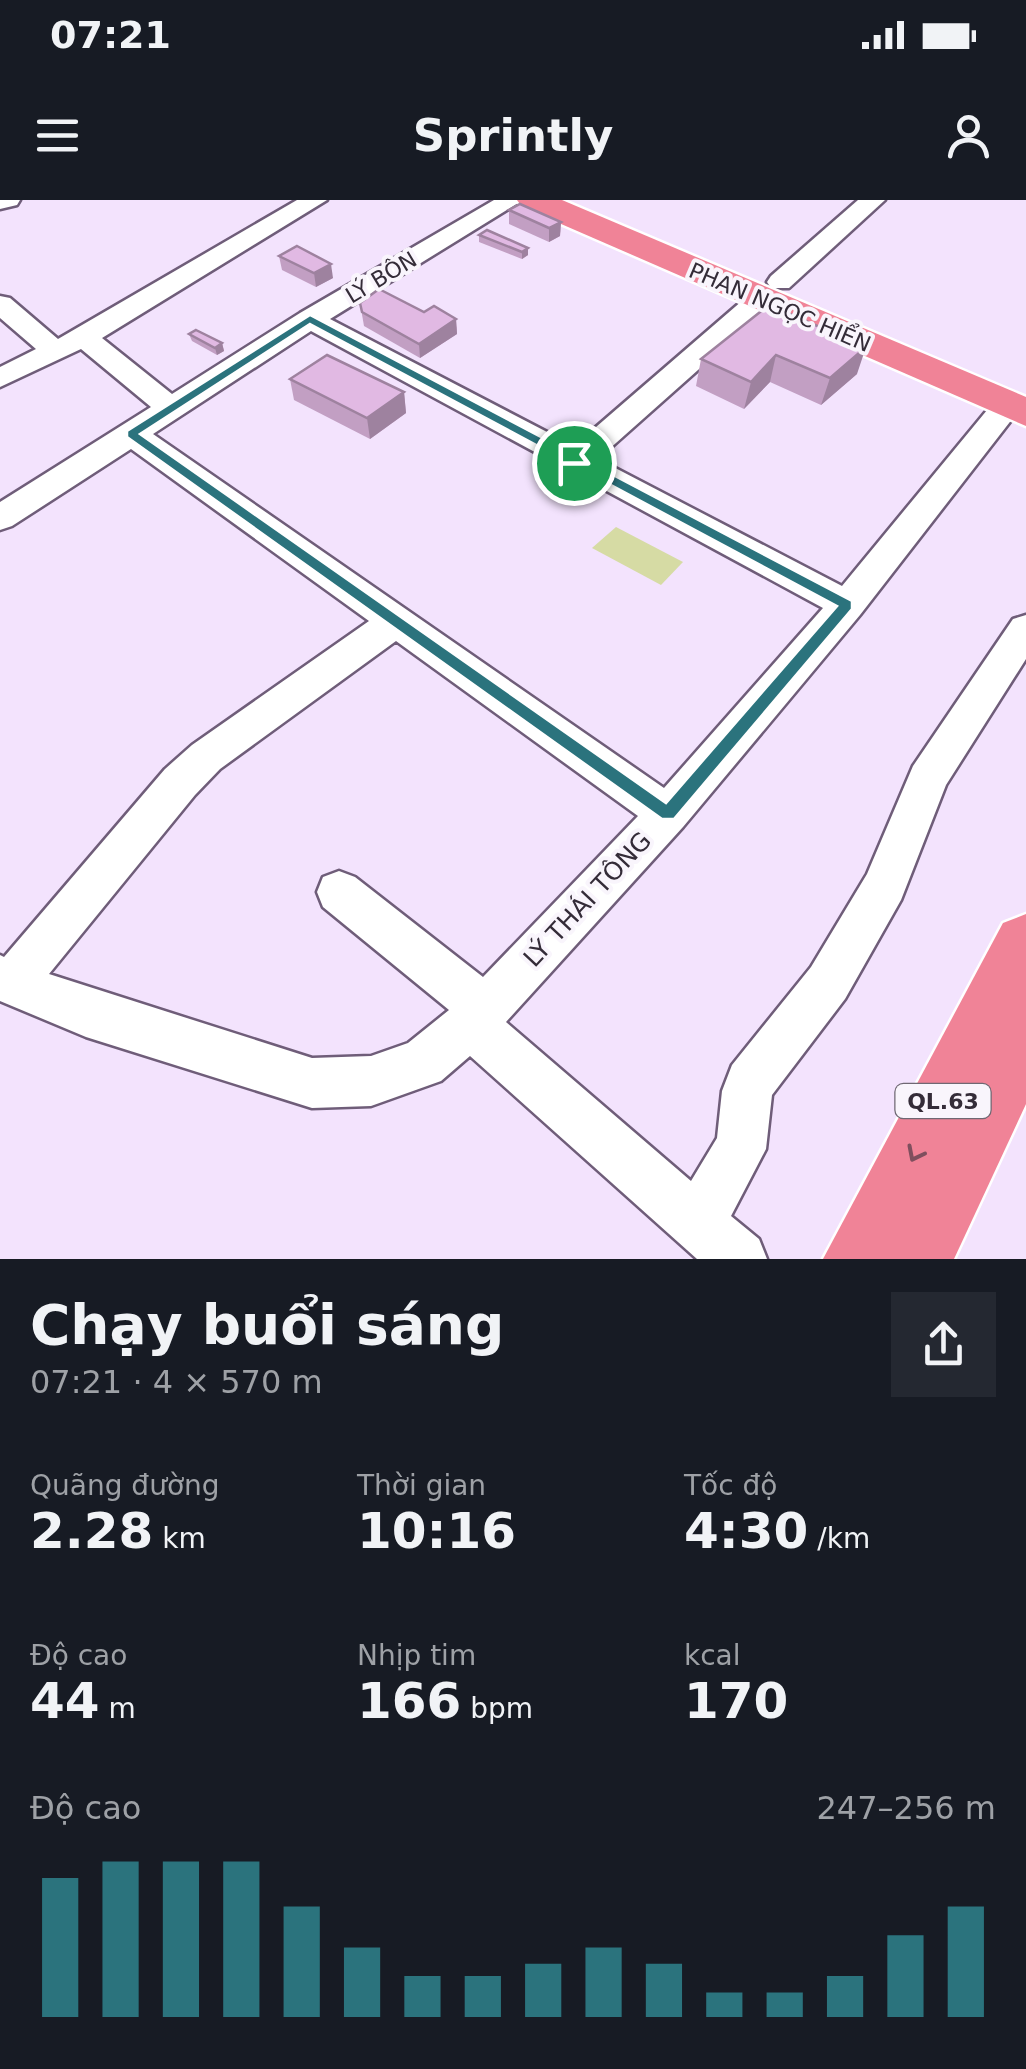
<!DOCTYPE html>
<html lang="vi">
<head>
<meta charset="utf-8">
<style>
  :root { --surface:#171b24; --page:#242831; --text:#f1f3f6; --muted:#9ea1a6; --accent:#2b737d }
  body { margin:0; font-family:"DejaVu Sans",sans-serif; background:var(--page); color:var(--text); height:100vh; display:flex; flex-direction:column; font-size:38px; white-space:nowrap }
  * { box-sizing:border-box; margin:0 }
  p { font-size:32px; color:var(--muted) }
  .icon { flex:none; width:55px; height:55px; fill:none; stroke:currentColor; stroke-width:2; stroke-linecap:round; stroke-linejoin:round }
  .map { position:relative; height:1059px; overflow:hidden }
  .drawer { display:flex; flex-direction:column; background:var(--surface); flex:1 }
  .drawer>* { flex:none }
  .pin { position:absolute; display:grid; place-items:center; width:85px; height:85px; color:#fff; margin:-42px; border:5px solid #fff; border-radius:50%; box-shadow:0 2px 10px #0007 }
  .round { display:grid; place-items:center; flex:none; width:105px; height:105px; border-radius:0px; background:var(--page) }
  .headline { display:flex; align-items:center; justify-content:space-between; height:170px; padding:0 30px }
  h1 { font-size:55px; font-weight:700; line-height:75px }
  .metrics { display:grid; grid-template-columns:repeat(3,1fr); gap:15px; height:170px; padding:10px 30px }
  .metrics div { display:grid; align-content:center }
  .metrics b { font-size:50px; font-weight:700 }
  .metrics small { font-size:28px; font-weight:400 }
  .metrics p { font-size:28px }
  .chart { height:280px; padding:20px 30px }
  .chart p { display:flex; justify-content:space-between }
  .chart svg { width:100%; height:180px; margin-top:10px; stroke:var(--accent); stroke-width:6 }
  .status { display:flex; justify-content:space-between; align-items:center; height:70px; padding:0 50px; background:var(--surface); direction:ltr }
  .status svg { height:28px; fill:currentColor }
  header { display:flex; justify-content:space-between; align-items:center; height:130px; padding:0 30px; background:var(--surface); font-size:45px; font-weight:700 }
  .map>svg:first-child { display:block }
</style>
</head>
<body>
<div class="status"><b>07:21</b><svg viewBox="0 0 49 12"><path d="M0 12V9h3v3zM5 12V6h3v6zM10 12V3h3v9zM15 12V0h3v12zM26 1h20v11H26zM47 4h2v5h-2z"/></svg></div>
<header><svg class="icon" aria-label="menu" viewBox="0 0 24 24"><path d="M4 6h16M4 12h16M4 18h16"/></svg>Sprintly<svg class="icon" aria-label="person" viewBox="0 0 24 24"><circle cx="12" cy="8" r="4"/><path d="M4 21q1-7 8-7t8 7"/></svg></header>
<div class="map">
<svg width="1026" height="1059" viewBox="0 0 1026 1059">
  <rect width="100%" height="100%" fill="#f3e3fd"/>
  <!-- green -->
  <path fill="#d6dba4" d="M616,327L683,362L661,385L592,348Z"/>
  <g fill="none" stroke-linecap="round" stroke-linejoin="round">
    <!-- minor casing -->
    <g stroke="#6f5d79" stroke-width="5">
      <g id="minor">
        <path d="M0,0H20L17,5L0,9Z"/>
        <path d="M297,0H327L102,138L172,194L300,113L494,0H523L330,119L574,246L750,94H770L774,100L770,106L598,259L842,386L997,198H1019L1023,205L860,415L683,627L506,822L691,981L717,938L722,891L732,865L811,767L867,674L913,566L1013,419L1026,415V459L946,585L901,700L845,799L772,895L766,949L731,1016L759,1039L767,1059H697L470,856L441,881L371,906L312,908L86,837L0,801V755L4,757L165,569L192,545L369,421L131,249L12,326L0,330V302L151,207L81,149L0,187V167L36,149L0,118V96L10,98L58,139ZM311,131L823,408L664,588L153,234ZM396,441L638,616L483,777L355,677L339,671L323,677L317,692L323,707L449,810L408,843L371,856L312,858L49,774L195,595L220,569Z"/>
        <path d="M858,0H885L789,88H771L767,82L771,76Z"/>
      </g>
    </g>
    <!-- highway casing -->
    <g stroke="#fff" stroke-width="5">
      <g id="highway">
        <path d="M517,0H562L1026,197V226L522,7Z"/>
        <path d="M1026,714V904L954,1059H823L1003,723Z"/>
      </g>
    </g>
    <!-- minor -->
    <use href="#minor" fill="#fff" fill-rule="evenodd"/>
    <!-- highway -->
    <use href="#highway" fill="#f08397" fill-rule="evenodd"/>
  </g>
  <!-- wall -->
  <g fill="#c29fc3">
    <path d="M509,10L561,22L560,36L549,42L509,24Z"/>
    <path d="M479,35L528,48V55L522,59L479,42Z"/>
    <path d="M279,56L333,78L316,87L282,70Z"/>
    <path d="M360,103L424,112L456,119L457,134L420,158L364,126Z"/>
    <path d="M769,105L857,174L821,205L770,182L744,209L696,186L701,159Z"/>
    <path d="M189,134L222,143L224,151L217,155L192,141Z"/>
    <path d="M290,179L404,192L406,213L370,239L294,200Z"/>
  </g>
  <!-- shaded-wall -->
  <g fill="#9e829f">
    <path d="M561,22L560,36L549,42V28Z"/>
    <path d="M528,48V55L522,59V52Z"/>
    <path d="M331,64L333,78L316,87L314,73Z"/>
    <path d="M456,119L457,134L420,158L419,144Z"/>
    <path d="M222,143L224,151L217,155L215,148Z"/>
    <path d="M866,147L857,174L821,205L830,178Z"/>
    <path d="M776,155L770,182L744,209L751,182Z"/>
    <path d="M404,192L406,213L370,239L367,218Z"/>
  </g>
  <!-- building -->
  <g fill="#e1b9e3" stroke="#9e829f" stroke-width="2.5">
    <path d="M520,4L561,22L549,28L509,10Z"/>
    <path d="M487,30L528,48L522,52L479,35Z"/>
    <path d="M297,46L331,64L314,73L279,56Z"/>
    <path d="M379,89L424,112L434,106L456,119L419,144L362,112L360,103Z"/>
    <path d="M769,105L866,147L830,178L776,155L751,182L701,159Z"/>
    <path d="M196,130L222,143L215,148L189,134Z"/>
    <path d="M327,155L404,192L367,218L290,179Z"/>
  </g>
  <!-- one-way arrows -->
  <defs><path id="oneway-chevron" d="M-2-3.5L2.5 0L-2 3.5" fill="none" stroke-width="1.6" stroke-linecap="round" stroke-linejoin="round" transform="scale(2.5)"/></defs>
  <use stroke="#7f4f5e" href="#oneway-chevron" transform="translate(915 954) rotate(117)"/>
  <!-- route -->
  <path fill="#2b737d" stroke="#fff" stroke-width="2.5" fill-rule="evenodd" d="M310,115L852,401V409L674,619H662L127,237V231ZM310,124L837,406L666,603L140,234Z"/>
  <g text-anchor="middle" stroke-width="8" stroke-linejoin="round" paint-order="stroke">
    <!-- far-street labels -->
    <g font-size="22" fill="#342c38" stroke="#f9f5fc">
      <text transform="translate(381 77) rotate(-31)" y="8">LÝ BÔN</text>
      <text transform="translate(780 107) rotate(23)" y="8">PHAN NGỌC HIỂN</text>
    </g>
    <!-- shield labels -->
    <rect fill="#f9f5fc" stroke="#6f6873" stroke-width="2.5" x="895.5" y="884" width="95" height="34" rx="8"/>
    <g font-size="22" font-weight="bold" fill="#342c38">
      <text x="943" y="909">QL.63</text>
    </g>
    <!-- street labels -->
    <g font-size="25" fill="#342c38" stroke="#f9f5fc">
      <text transform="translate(587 699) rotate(-47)" y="9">LÝ THÁI TÔNG</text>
    </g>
  </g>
</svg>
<div class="pin" style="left:574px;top:263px;background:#1e9e55"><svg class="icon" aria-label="arrive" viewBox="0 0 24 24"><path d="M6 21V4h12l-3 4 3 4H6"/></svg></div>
</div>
<section class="drawer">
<div class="headline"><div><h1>Chạy buổi sáng</h1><p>07:21 · 4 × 570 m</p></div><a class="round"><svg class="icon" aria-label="share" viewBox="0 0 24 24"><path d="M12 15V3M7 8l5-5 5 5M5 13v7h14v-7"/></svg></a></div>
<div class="metrics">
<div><p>Quãng đường</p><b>2.28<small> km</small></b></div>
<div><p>Thời gian</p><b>10:16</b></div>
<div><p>Tốc độ</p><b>4:30<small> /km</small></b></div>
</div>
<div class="metrics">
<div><p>Độ cao</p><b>44<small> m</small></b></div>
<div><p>Nhịp tim</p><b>166<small> bpm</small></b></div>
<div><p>kcal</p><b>170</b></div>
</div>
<div class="chart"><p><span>Độ cao</span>247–256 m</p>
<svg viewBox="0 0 160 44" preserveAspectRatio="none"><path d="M5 44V10M15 44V6M25 44V6M35 44V6M45 44V17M55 44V27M65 44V34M75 44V34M85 44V31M95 44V27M105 44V31M115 44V38M125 44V38M135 44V34M145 44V24M155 44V17"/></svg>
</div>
</section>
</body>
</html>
